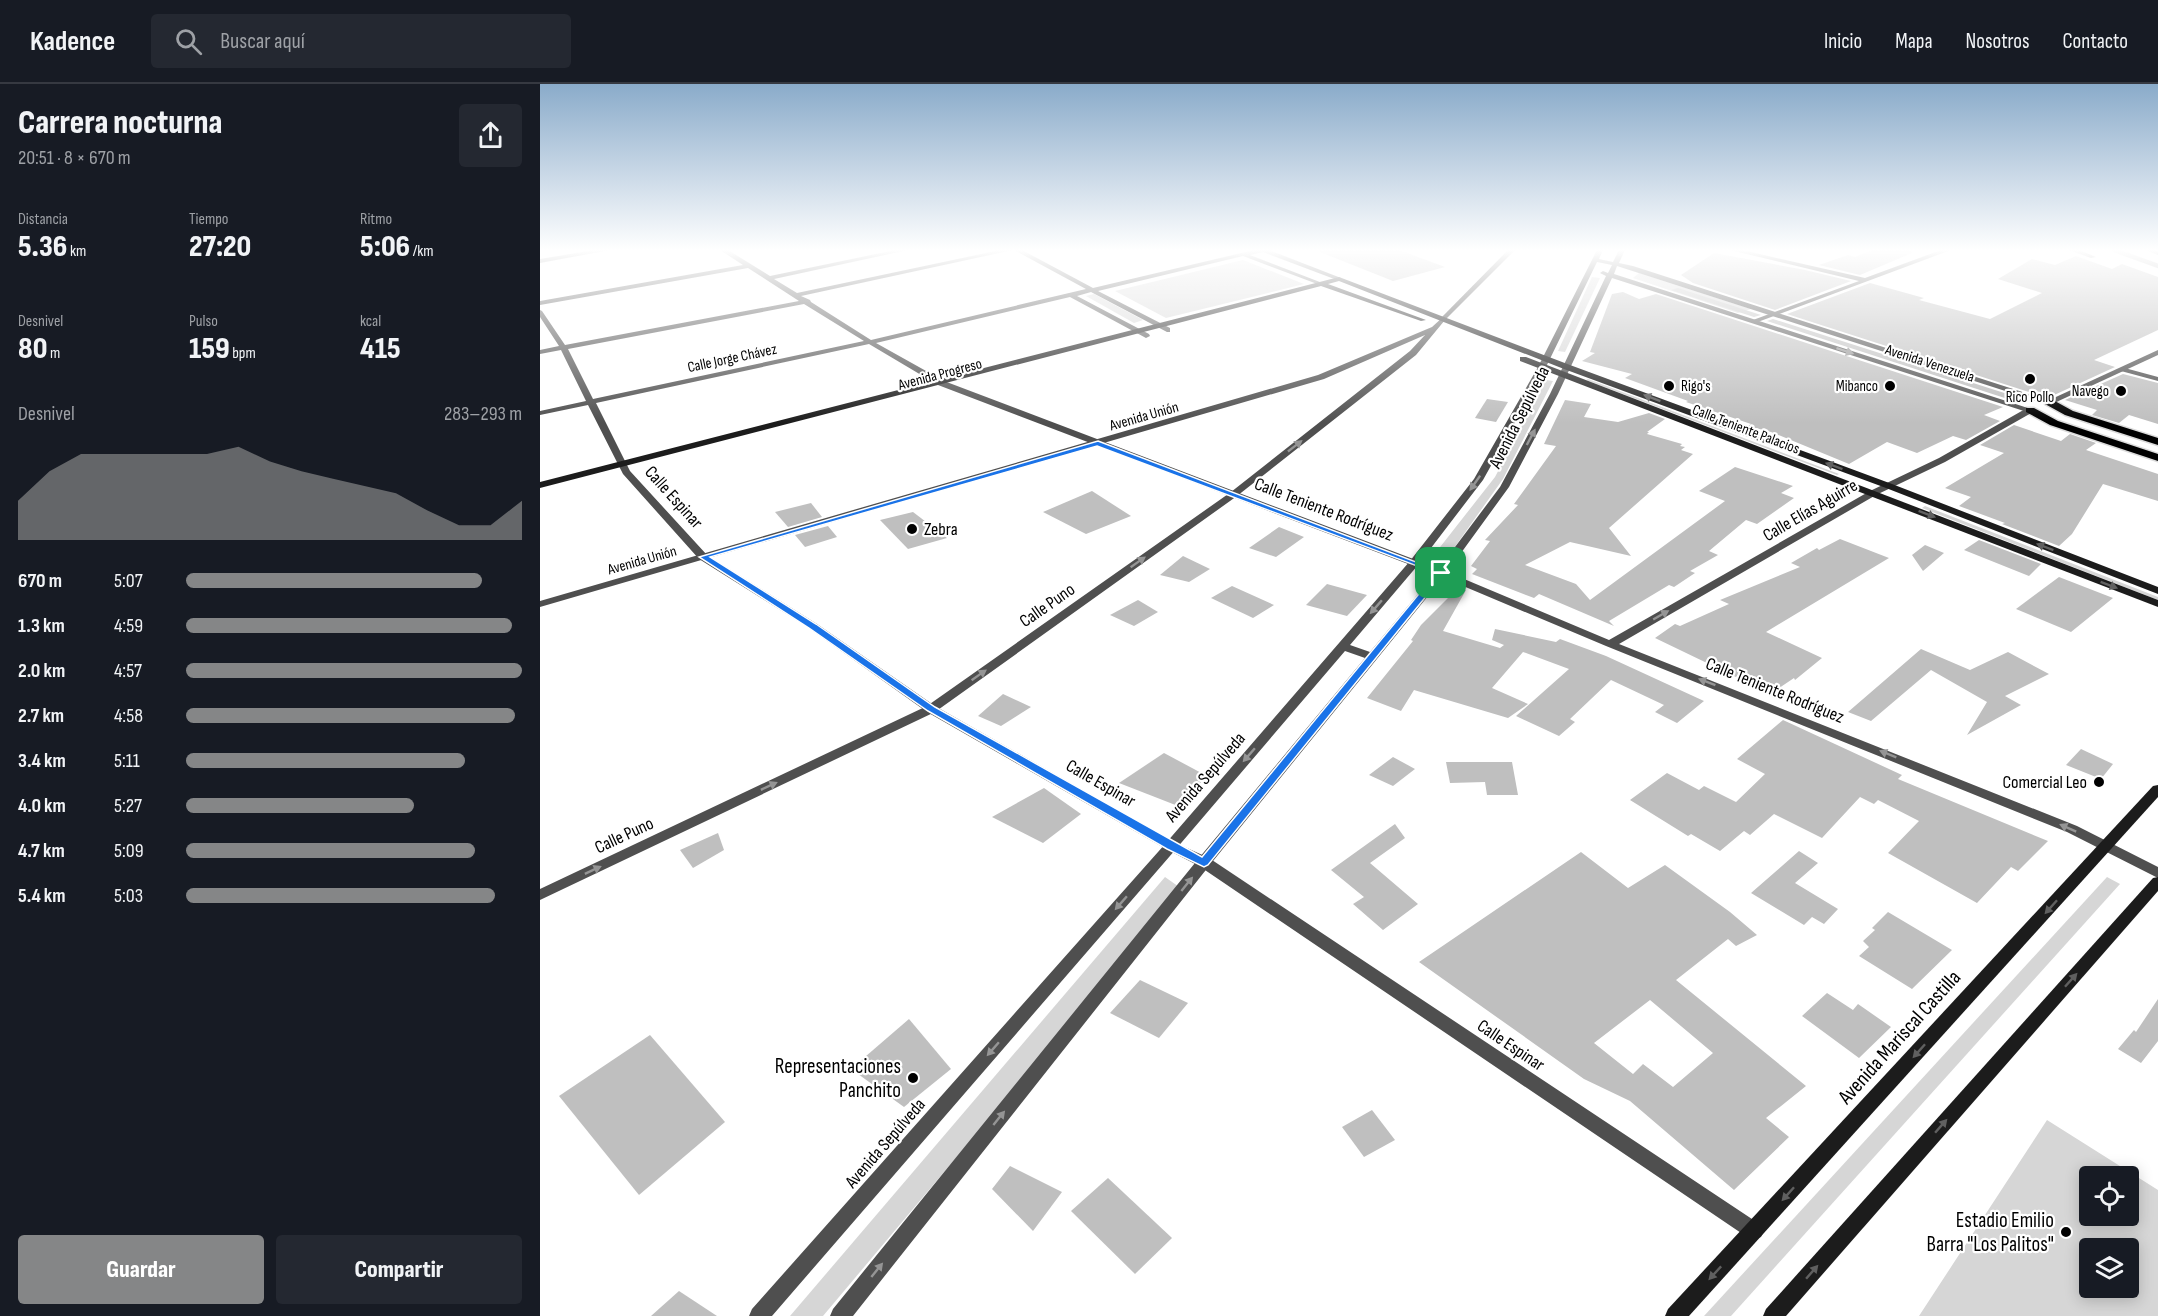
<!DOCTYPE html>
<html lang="es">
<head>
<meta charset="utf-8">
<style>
  :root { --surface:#171b24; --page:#242831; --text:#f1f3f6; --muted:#9ea1a6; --line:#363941; --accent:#858687 }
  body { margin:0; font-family:"Sofia Sans Condensed",sans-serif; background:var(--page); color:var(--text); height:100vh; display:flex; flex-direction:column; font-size:22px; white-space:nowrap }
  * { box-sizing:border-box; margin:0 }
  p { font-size:20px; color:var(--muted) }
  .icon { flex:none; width:33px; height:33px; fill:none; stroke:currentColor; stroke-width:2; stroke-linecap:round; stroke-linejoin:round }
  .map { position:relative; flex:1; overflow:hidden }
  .side { display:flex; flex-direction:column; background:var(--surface); width:540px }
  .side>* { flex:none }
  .controls { position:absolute; left:1539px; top:1082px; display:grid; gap:12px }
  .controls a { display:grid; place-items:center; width:60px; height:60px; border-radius:6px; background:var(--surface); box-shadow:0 3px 15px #0003; font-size:30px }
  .pin { position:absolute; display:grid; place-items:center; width:51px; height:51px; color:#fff; margin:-26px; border-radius:12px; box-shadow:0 3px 9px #0006 }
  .round { display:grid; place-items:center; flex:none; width:63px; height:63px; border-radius:6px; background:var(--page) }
  .headline { display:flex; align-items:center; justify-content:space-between; height:102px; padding:0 18px }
  h1 { font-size:33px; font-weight:800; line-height:45px }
  .metrics { display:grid; grid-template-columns:repeat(3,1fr); gap:9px; height:102px; padding:6px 18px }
  .metrics div { display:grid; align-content:center }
  .metrics b { font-size:30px; font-weight:800 }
  .metrics small { font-size:16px; font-weight:400 }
  .metrics p { font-size:16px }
  .chart { height:168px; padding:12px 18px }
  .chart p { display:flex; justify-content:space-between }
  .chart svg { width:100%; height:108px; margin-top:6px; fill:var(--accent); opacity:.7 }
  .primary-button { display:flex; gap:12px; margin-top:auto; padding:12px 18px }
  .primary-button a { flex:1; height:69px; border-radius:6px; background:var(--accent); color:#fff; font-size:24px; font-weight:800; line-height:69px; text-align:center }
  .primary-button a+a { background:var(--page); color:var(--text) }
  ul { padding:0 18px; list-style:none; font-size:20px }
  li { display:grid; grid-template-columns:96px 72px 1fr; align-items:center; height:45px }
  li i { height:15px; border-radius:8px; background:var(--accent) }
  header { display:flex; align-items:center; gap:36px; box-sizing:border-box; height:84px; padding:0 30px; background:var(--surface); border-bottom:2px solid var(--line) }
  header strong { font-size:28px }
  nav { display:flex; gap:33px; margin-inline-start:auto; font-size:21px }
  .search { width:420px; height:54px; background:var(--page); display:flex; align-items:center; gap:15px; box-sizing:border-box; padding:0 21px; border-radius:6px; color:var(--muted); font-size:22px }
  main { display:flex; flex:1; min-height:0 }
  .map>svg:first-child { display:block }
</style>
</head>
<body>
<header>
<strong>Kadence</strong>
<div class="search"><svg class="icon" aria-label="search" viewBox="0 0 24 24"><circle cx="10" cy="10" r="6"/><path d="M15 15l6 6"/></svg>Buscar aquí</div>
<nav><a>Inicio</a><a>Mapa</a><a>Nosotros</a><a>Contacto</a></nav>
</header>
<main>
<section class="side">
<div class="headline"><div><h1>Carrera nocturna</h1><p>20:51 · 8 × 670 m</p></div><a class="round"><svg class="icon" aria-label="share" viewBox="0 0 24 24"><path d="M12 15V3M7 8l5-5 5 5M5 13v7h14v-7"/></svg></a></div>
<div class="metrics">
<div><p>Distancia</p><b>5.36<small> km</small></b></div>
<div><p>Tiempo</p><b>27:20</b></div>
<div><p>Ritmo</p><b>5:06<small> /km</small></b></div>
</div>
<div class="metrics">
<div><p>Desnivel</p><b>80<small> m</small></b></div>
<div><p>Pulso</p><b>159<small> bpm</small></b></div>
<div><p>kcal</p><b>415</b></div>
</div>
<div class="chart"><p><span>Desnivel</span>283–293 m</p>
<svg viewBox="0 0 160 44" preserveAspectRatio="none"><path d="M0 44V28L10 16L20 9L30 9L40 9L50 9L60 9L70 6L80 12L90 16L100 19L110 22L120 25L130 32L140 38L150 38L160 28V44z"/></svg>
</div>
<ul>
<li><b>670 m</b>5:07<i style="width:88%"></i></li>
<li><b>1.3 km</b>4:59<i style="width:97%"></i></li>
<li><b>2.0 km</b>4:57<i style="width:100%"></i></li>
<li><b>2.7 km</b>4:58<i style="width:98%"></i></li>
<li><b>3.4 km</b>5:11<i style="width:83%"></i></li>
<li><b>4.0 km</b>5:27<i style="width:68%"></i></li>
<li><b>4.7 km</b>5:09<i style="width:86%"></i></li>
<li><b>5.4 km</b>5:03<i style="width:92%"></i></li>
</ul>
<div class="primary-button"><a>Guardar</a><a>Compartir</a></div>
</section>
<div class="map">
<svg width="1618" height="1232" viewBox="0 0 1618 1232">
  <rect width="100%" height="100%" fill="#fff"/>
  <!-- green -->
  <g fill="#d6d6d6" fill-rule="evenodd">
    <path d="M703,176L764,200L626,234L575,207Z"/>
    <path d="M1099,189L1211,225L1198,229L1093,194Z"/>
    <path d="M1052,193L1060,194L1025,268L1018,267Z"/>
    <path d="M554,210L603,236L594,239L546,212Z"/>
    <path d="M1048,295L1299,390L1297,391L1046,296Z"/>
    <path d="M1006,296L1013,297L963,395L909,471L897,467L955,393Z"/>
    <path d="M1385,422L1618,513V516L1382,424Z"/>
    <path d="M625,793L642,805L283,1232H250Z"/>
    <path d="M1567,793L1580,800L1191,1232H1164Z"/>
    <path d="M1507,1036L1618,1106V1232H1379ZM1550,1092H1588V1131H1550ZM1550,1164H1588V1203H1550Z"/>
  </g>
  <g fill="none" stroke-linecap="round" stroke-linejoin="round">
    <!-- stream -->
    <path stroke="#9d9d9d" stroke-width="4.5" d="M1574,166L1618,182"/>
  </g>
  <!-- building -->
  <g fill="#bfbfbf" fill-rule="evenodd">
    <path d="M780,166H859L905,183L853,197L780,168Z"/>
    <path d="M1333,166H1371L1372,169L1320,191L1279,181L1308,171L1315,173Z"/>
    <path d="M1174,169L1265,186L1311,197L1235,226L1153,199L1141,191Z"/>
    <path d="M1536,172L1572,185L1582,180L1618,193V246L1554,276L1575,283L1512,312L1496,307L1492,309L1247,230L1330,199L1384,214L1379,216L1450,235L1502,209L1458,195L1492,175L1515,181Z"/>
    <path d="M1138,204L1221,231L1214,233L1131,206Z"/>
    <path d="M1083,208L1099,215L1116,210L1463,323L1444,331L1460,337L1426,356L1413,352L1377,369L1347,358L1309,380L1231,348L1208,342L1211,340L1146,318L1148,317L1085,294L1092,290L1042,277L1055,269L1050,268L1072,210Z"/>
    <path d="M1233,235L1480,314L1474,317L1227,237Z"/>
    <path d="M1583,290L1618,299V340L1589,331L1579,339L1552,331L1557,326L1525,316Z"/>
    <path d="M947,315L968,318L956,338L935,334Z"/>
    <path d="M1025,316L1051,320L1044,333L1078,338L1109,329L1125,335L1107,348H1109L1107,350L1142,360L1140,362L1145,363L1141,366L1153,370L1069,444L1091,472L1030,458L985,481L1036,500L1050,516L1185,417L1159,407L1195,383L1253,402L1241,409L1254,414L1217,440L1206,436L1169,467L1178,471L1150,487L1155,489L1134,503L1129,501L1069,537L1074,542L999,510L994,514L932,490L937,485L931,482L950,457L945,456L978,421L974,420L1016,362L1004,360Z"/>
    <path d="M1474,341L1521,357L1530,350L1556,359L1546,366L1618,390V417L1563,400L1532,450L1519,462L1462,440L1465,439L1419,422L1431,413L1405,404L1464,369L1440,361Z"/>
    <path d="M552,407L591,432L546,450L503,428Z"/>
    <path d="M271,419L282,433L248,443L235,428Z"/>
    <path d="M373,428L407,454L368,465L340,436Z"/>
    <path d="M288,442L297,453L265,463L255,451Z"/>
    <path d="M739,443L764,453L736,473L709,464Z"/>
    <path d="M1300,455L1349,474L1226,548L1282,574L1255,596L1254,594L1236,606L1199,590L1196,593L1115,554L1135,540L1140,542L1189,520L1180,516L1260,483L1251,479L1277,464L1279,466Z"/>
    <path d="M1439,456L1501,480L1489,492L1424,466Z"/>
    <path d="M1385,461L1404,469L1383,487L1372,471Z"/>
    <path d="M643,472L670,485L649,498L620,491Z"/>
    <path d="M1519,493L1573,514L1531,548L1476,525Z"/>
    <path d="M787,500L827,511L807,532L766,521Z"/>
    <path d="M692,502L734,521L713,534L671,514Z"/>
    <path d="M919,503L926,506L903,547L960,564L964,561L952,556L955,545L1016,558L1020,555L1066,572L1164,617L1137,639L1115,628L1124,621L1071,596L1030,635L1035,638L1019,652L976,632L1029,585L983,568L952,604L988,620L968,634L874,606L861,627L827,614L873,557L871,556L881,541Z"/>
    <path d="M598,516L618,528L594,542L570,531Z"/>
    <path d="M1381,565L1430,586L1468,568L1509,590L1465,612L1481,621L1427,651L1447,618L1391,586L1331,637L1308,628Z"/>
    <path d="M463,610L491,623L461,642L438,632Z"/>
    <path d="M1243,636L1362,691L1358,695L1508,757L1478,787L1471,783L1437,819L1348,769L1379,737L1338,716L1334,720L1320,713L1282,754L1234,730L1210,751L1204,747L1180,767L1151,750L1148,752L1090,716L1127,689L1159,706L1164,702L1196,718L1225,690L1197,675Z"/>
    <path d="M1541,665L1573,680L1561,695L1526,681Z"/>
    <path d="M624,669L667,692L638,722L579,699Z"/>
    <path d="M853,673L875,685L853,702L829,691Z"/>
    <path d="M906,678H972L978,711H947L945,698L910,699Z"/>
    <path d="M504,704L541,730L503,759L452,733Z"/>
    <path d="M855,740L865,754L830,779L878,820L843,846L813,820L824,813L791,786Z"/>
    <path d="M178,749L184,766L153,784L140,766Z"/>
    <path d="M1259,767L1278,779L1255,799L1298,825L1284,840L1272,833L1264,841L1211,809Z"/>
    <path d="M1041,768L1088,804L1125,781L1190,828L1217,851L1196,862L1188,855L1136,896L1266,1002L1226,1034L1249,1053L1194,1106L1090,1017L1044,995L879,878ZM1110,916L1173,969L1133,1003L1103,980L1093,990L1054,959Z"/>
    <path d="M1348,828L1412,866L1372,905L1319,872L1329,863L1323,857L1335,846L1332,844Z"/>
    <path d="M600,896L648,919L619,954L570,929Z"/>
    <path d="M1287,909L1313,926L1318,920L1351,943L1319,974L1262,932Z"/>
    <path d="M1618,915V957L1601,979L1578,965L1594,946L1596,948Z"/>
    <path d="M369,935L411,985L364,1023L311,985Z"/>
    <path d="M110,951L185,1038L99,1111L19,1012Z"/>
    <path d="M832,1026L855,1056L824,1073L802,1043Z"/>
    <path d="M470,1082L522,1108L493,1147L452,1105Z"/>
    <path d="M568,1094L632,1154L595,1190L531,1127Z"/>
    <path d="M139,1207L177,1232H111Z"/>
  </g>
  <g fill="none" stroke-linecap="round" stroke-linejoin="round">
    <!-- primary casing -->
    <g stroke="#dbdbdb" stroke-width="3">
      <g id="primary">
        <path d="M1505,316H1513L1533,327L1618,354V361L1525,331L1505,320Z"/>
        <path d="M1486,324H1494L1518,337L1618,370V377L1510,341L1486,328Z"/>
      </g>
    </g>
    <!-- pedestrian -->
    <path fill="#4f4f4f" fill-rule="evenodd" d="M1581,283L1618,293V297L1581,287Z"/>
    <!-- minor -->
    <g fill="#4f4f4f" fill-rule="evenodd">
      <path d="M54,166H70L0,179V175Z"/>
      <path d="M180,166H188L230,192L355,166H368L234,195L257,209L460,166H473L261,212L270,216L271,218L331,256L546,205L474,166H482L553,204L714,166H729L801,194V196H797L723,168L710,171L785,200L780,201L703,172L558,207L630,244V248H627L551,208L537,212L609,250L610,252L606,254L530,213L336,259L404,297L905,487L1069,556L1330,407L1399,374L1487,324H1493V328L1405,378L1336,411L1079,560L1537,742L1618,783V794L1527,748L1066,562L897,491L398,301L329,260L56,319L90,387L167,471L277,540L395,622L636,759L669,774L1221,1141L1224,1147L1221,1153L1214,1156L1207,1153L659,782L626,765L387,628L269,544L159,475L83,390L48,321L0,331V327L46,317L21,266L0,270V266L19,262L0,233V226L2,227L25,261L259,217L208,184L0,221V217L203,181ZM264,220L324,257L53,315L28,265Z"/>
      <path d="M968,166H975L905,236H901V234Z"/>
      <path d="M1190,166H1202L1325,194L1401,166H1411L1215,239L1212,237L1213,236L1319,197Z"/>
      <path d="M1529,166H1539L1556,173L1551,174Z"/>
      <path d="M1607,166L1618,167V171L1608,167Z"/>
      <path d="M1618,266V271L1512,320L1505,318Z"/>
    </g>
    <!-- tertiary -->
    <g fill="#4f4f4f" fill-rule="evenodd">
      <path d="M1057,166H1063L1059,175L1073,178L1079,166H1085L1079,179L1093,182L1513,318L1506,320L1077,182L1074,190L1494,326L1487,328L1072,194L1018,310L969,403L905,491L669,782L313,1232H290L293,1225L659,774L825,574L805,567L636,765L232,1232H209L212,1225L626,759L870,477L934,395L998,283ZM1057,178L1072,181L1068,189L1063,187L1060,189L1066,192L1010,310L960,403L897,487L830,568L810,561L878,481L943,396L1006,283Z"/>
      <path d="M903,233L906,235L905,236L876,271L697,412L395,628L0,816V805L387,622L691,408L870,267L885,251L784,295L0,523V517L778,291L892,243Z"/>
    </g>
    <!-- secondary -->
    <g fill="#1c1c1c" fill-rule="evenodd">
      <path d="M799,193L1030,281L1352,400L1618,503V510L1346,404L1024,285L799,197L788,200L886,236L881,237L781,202L0,404V398Z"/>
      <path d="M980,273H986L1618,516V523L980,277Z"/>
      <path d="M1618,701V713L1149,1232H1125L1128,1225L1613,702Z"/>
      <path d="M1618,793V807L1246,1232H1223L1226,1225L1613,794Z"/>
    </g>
    <!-- primary -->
    <use href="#primary" fill="#000" fill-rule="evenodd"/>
  </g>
  <!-- one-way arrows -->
  <defs><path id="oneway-solid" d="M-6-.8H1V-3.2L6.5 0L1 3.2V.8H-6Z" transform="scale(1.5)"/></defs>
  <g fill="#959595">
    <use href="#oneway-solid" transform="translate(1305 267) rotate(18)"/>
    <use href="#oneway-solid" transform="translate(991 353) rotate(-62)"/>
    <use href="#oneway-solid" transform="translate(755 362) rotate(-38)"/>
    <use href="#oneway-solid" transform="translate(935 399) rotate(125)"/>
    <use href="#oneway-solid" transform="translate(598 478) rotate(-35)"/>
    <use href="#oneway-solid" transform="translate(836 523) rotate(131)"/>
    <use href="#oneway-solid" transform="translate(1121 531) rotate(-30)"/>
    <use href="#oneway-solid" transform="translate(439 591) rotate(-35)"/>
    <use href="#oneway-solid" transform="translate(1167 598) rotate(-159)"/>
    <use href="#oneway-solid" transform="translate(1348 670) rotate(-158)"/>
    <use href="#oneway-solid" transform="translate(709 671) rotate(131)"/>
    <use href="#oneway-solid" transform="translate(229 702) rotate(-25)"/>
    <use href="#oneway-solid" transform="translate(1528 744) rotate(-156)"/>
    <use href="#oneway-solid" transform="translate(53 786) rotate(-25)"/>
    <use href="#oneway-solid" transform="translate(647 800) rotate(-51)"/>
    <use href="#oneway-solid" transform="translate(581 819) rotate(131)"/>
    <use href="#oneway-solid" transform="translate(453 965) rotate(131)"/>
    <use href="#oneway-solid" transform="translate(459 1034) rotate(-51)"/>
    <use href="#oneway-solid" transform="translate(337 1186) rotate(-51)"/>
  </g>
  <g fill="#606060">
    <use href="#oneway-solid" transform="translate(1112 314) rotate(-159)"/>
    <use href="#oneway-solid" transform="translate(1294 382) rotate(-160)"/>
    <use href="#oneway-solid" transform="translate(1387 430) rotate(21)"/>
    <use href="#oneway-solid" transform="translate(1505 463) rotate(-159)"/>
    <use href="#oneway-solid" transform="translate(1569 501) rotate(21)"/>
    <use href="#oneway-solid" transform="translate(1511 823) rotate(132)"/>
    <use href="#oneway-solid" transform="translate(1531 896) rotate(-48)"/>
    <use href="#oneway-solid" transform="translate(1379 967) rotate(132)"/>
    <use href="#oneway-solid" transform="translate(1401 1042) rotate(-49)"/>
    <use href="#oneway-solid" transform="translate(1248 1110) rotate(132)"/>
    <use href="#oneway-solid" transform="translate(1272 1188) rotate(-49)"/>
    <use href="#oneway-solid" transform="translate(1175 1189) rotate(133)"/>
  </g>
  <!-- sky -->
  <linearGradient id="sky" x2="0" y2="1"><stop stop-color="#8aabca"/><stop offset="0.49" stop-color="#fff"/><stop offset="1" stop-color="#fff" stop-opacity="0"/></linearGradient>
  <rect width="1618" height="339" fill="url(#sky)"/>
  <!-- route -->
  <path fill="#1a73e8" stroke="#fff" stroke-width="1.5" fill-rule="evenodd" d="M558,357L905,489L668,781L664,783L627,765L388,627L269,544L159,473ZM557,362L896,489L662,773L395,623L276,540L170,473Z"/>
  <!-- markers -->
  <g fill="#000" stroke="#fff" stroke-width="2">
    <circle cx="1490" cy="295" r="6"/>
    <circle cx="1129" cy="302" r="6"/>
    <circle cx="1350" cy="302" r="6"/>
    <circle cx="1581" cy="307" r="6"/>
    <circle cx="372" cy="445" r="6"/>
    <circle cx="1559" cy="698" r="6"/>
    <circle cx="373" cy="994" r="6"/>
    <circle cx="1526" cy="1148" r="6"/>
  </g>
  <g text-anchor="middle" stroke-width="4.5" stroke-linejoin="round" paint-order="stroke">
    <!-- far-street labels -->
    <g font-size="15" fill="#000" stroke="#fff">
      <text transform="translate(192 274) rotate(-12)" y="5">Calle Jorge Chávez</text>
      <text transform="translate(1390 279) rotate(18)" y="5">Avenida Venezuela</text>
      <text transform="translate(400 290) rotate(-15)" y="5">Avenida Progreso</text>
      <text transform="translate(604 332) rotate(-16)" y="5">Avenida Unión</text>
      <text transform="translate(1206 345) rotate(21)" y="5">Calle Teniente Palacios</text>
      <text transform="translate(102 476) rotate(-16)" y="5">Avenida Unión</text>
    </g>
    <!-- far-poi labels -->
    <g font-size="15" fill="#000" stroke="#fff" text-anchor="end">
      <text x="1141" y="307" text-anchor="start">Rigo's</text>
      <text x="1338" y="307">Mibanco</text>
      <text x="1569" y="312">Navego</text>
      <text x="1490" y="318" text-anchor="middle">Rico Pollo</text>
    </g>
    <!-- street labels -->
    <g font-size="18" fill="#000" stroke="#fff">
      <text transform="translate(979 333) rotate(-63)" y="6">Avenida Sepúlveda</text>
      <text transform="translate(134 413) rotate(48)" y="6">Calle Espinar</text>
      <text transform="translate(784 425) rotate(21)" y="6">Calle Teniente Rodríguez</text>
      <text transform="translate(1270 426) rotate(-30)" y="6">Calle Elías Aguirre</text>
      <text transform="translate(507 521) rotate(-35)" y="6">Calle Puno</text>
      <text transform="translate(1235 606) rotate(22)" y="6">Calle Teniente Rodríguez</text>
      <text transform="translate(665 693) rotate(-49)" y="6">Avenida Sepúlveda</text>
      <text transform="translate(561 699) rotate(30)" y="6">Calle Espinar</text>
      <text transform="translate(84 751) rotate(-25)" y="6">Calle Puno</text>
      <text transform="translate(971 961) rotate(34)" y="6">Calle Espinar</text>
      <text transform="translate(345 1059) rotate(-49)" y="6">Avenida Sepúlveda</text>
    </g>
    <!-- poi labels -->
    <g font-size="18" fill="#000" stroke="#fff" text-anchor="start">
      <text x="384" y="451">Zebra</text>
      <text x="1547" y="704" text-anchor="end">Comercial Leo</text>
    </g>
    <!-- near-street labels -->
    <g font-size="21" fill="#000" stroke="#fff">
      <text transform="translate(1359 953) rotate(-48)" y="7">Avenida Mariscal Castilla</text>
    </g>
    <!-- near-poi labels -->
    <g font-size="21" fill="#000" stroke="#fff" text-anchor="end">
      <text x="361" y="989">Representaciones<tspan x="361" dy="24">Panchito</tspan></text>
      <text x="1514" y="1143">Estadio Emilio<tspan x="1514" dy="24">Barra "Los Palitos"</tspan></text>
    </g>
  </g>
</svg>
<div class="controls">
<a><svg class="icon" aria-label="locate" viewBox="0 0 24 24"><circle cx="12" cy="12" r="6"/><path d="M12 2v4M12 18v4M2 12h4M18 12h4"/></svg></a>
<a><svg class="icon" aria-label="layers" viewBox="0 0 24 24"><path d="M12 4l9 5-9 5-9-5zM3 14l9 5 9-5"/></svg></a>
</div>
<div class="pin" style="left:901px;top:489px;background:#1e9e55"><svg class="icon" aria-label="arrive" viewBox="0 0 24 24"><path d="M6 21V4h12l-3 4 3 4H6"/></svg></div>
</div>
</main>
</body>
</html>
